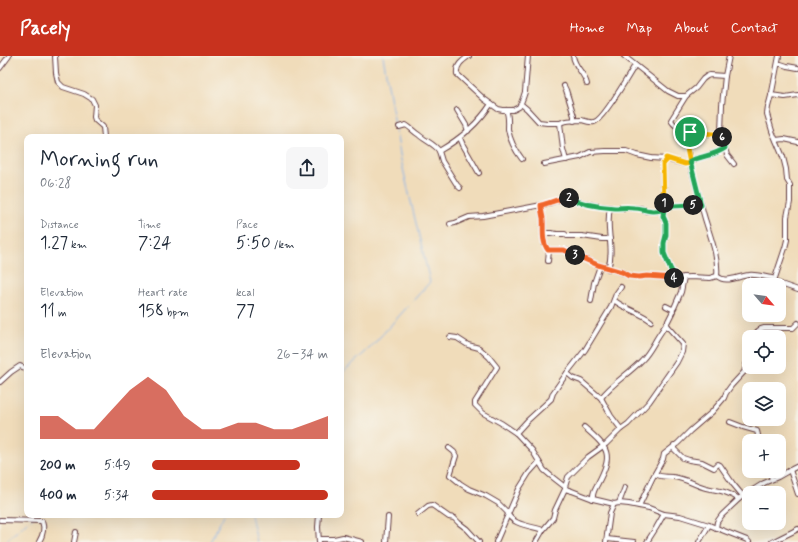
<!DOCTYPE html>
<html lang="en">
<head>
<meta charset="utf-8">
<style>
  :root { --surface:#fff; --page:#f6f6f7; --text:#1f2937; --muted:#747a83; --accent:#c8321e }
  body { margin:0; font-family:Mynerve,sans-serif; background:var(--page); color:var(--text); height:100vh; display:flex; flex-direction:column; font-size:15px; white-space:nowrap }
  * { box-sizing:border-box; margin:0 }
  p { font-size:13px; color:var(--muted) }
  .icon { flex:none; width:22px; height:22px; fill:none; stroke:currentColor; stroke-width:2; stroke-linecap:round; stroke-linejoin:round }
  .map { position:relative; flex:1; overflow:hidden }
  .panel { position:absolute; left:24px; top:78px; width:320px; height:384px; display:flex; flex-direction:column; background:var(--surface); border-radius:8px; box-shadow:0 4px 16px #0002 }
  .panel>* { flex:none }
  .needle { width:26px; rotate:118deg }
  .fabs { position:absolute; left:742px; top:222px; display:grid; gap:8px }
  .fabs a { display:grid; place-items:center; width:44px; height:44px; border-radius:8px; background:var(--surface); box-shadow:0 4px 16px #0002; font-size:20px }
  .pin { position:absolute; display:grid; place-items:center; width:34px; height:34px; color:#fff; margin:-17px; border:2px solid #fff; border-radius:50%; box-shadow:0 1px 4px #0007 }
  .km { position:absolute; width:20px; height:20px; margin:-10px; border-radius:50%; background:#222; color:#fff; font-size:11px; line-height:20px; text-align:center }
  .round { display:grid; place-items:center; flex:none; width:42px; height:42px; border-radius:8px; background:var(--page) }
  .summary { display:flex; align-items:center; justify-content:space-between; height:68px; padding:0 16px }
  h1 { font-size:22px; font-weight:600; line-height:30px }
  .metrics { display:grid; grid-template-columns:repeat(3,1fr); gap:6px; height:68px; padding:4px 16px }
  .metrics div { display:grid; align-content:center }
  .metrics b { font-size:17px; font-weight:600 }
  .metrics small { font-size:11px; font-weight:400 }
  .metrics p { font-size:11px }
  .chart { height:112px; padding:8px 16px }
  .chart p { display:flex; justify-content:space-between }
  .chart svg { width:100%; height:72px; margin-top:4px; fill:var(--accent); opacity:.7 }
  ul { padding:0 16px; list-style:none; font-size:13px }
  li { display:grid; grid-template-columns:64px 48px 1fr; align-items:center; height:30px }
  li i { height:10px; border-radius:5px; background:var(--accent) }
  header { display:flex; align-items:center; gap:24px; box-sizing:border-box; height:56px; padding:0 20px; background:var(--accent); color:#fff }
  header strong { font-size:19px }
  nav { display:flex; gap:22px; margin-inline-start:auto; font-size:14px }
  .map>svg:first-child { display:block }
</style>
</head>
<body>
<header>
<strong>Pacely</strong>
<nav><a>Home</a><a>Map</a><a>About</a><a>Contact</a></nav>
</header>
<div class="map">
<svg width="798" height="486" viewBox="0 0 798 486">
  <rect width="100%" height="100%" fill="#f7f3e8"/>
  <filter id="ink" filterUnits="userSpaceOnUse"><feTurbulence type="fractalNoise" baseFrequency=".025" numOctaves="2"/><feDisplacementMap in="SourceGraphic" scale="8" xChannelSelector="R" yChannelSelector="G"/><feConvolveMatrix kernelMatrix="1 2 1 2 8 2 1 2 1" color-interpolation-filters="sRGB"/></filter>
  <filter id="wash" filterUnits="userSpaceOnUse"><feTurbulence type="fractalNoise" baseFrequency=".012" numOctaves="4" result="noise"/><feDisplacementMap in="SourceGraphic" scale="16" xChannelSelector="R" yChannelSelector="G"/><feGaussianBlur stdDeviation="0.9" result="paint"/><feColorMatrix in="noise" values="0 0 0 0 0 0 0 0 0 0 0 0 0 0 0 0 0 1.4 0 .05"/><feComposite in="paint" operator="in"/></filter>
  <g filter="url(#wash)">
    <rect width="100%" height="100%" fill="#f0dcba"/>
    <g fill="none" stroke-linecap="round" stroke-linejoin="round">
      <!-- stream -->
      <g stroke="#80b1eb" stroke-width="1">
        <path d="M341,318L370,292L430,226L401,104L383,0"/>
        <path d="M251,459L257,486"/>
        <path d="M31,463L36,459"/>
        <path d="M5,486L27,466"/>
        <path d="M210,486L224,459"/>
      </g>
    </g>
  </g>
  <g filter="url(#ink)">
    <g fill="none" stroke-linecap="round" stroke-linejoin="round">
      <!-- street casing -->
      <g stroke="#633b40" stroke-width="6">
        <g id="street">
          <path d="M55,0L56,17L58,26L63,31L84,38L92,43L95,49L94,61L95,64L103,71L104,81"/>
          <path d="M469,0C462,5 456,9 457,18L484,43L498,53L503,54H513L519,51L521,47L523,42L525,36L528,0"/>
          <path d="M573,0C575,12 584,16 587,28"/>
          <path d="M624,0L668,35L678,40H686L696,32L703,23L707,20L710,19L725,20"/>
          <path d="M778,8H781L787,10L798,12"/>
          <path d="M0,12L9,0"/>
          <path d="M564,30L566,34L574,60V65"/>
          <path d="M771,39L785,41L798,39"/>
          <path d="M686,40L671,64C674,71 683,74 691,76"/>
          <path d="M521,48L527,53L539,66L547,67H560L563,93L566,104"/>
          <path d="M457,54L466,69L468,75"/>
          <path d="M506,54C509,60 508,67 508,73C510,85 515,94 522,103"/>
          <path d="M560,67C566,64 575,64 582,64C585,65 590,67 594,66C603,64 629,19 635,9"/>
          <path d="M399,71L406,69C411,72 414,76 419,79C424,84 436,89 439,95"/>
          <path d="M721,77L711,78L693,75C688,77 687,82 687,87C687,102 693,116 696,130C700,142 702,154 706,166C711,182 719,203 717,220C726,228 738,220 749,219C756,218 764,221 772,222L775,226L798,234"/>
          <path d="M460,82L463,89L479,117"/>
          <path d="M776,84L784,83L798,86"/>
          <path d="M725,92L727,99L734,108"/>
          <path d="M690,105C701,100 714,100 725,92L721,77L722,49L725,20L729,0"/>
          <path d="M544,108L580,101L590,96L605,95H626L637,99L651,102L666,103L685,108L690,107"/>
          <path d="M460,132L457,129L442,105L439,95C460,83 478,68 491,48"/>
          <path d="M541,149C541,153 542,158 543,162C544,171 541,188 549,194"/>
          <path d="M450,168L455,167L469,161L483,160L547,148L564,142H569L575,145L598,150L613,152H641L646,155H659L664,152L663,108L667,104L666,103"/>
          <path d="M544,177H551L557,178H565L567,180H582L602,183H610"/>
          <path d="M548,205L549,194H565L598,209L621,216L629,220L639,221L647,220L669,222L691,221L710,222L717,220"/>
          <path d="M608,213C615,191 605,174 610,151"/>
          <path d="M675,221L670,212L664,197V187L666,179V167L663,161L664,152L672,150L701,149"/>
          <path d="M774,225L785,192L787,184V161L790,146V129L787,124L786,113L783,101L772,75L767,58L768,51L772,36L779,0"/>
          <path d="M621,231L616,238L611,251L585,294L567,317L573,322L581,325L601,342C612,327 629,318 642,304C650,296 654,286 661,276C666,269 670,262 673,255"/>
          <path d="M614,244C624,253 640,256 651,265"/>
          <path d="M591,245L594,227L600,210"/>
          <path d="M666,250L672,253L674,252L681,236L684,221"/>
          <path d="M450,281L457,282L468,289L479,292L489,301L497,311L475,346V349L483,357L501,367L516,377L532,394L544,414L551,420L565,431L566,433"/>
          <path d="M754,281C756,276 759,273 764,272H793L798,267"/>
          <path d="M749,293V296"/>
          <path d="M0,326L11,316L20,310L27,313"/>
          <path d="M601,342L611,360L621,373"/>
          <path d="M730,366L743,371L757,375L758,379L755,385"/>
          <path d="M584,371C609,393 614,397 597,429C595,433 592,437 593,443"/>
          <path d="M516,377L527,365L551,343L553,337L567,317"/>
          <path d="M674,389V393L683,402L689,404L702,406L714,412L718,408L720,409L733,428L743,440"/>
          <path d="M449,392L454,396L456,400L450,419L461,428L469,433L486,440L498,447L507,456C511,469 532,470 543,474"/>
          <path d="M790,414L798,438"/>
          <path d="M769,415L772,423"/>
          <path d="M655,418C662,422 666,420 673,421C684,422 695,429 706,432C719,435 727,435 739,443"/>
          <path d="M565,431L568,421L588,401L606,388L621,373L628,368L649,346L677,306L682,296L683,288L666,269"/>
          <path d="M619,447L625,431"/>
          <path d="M639,450L653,421L663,403L664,398L678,387L690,375L712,356L724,342L726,337L731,330L744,316L749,299"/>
          <path d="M418,458L428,450L432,449L449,461L454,462L459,467L467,473L479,486"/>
          <path d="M319,459L318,471L319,486"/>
          <path d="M0,464L42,465C45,473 43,479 39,486"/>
          <path d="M716,472L717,466L722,459L740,442L764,427L778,421L792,413L798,410"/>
          <path d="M319,483H334L343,481L362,486"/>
          <path d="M607,483L634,486"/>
          <path d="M74,486L76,476"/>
          <path d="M386,486L388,461"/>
          <path d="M496,486L519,433L529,417L539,406"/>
          <path d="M536,486L543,474L553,462L555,454L565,433L572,435L593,443L614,448L619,447L629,448L649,452L664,458L680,460L709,469L747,484L749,486"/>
          <path d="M606,486L610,457L614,448"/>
          <path d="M647,486L656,472L664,458"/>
          <path d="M699,486L709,469"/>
          <path d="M772,486L798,473"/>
        </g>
      </g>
      <!-- street -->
      <use href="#street" stroke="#fff" stroke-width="4"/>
    </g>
  </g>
  <g fill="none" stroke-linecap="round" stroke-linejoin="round" filter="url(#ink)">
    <!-- split-1 casing -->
    <g stroke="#fff" stroke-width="8">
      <path id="split-1" d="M664,147L663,108L667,104L666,102L685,108L690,107C688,97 684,85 690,76"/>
    </g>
    <!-- split-2 casing -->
    <g stroke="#fff" stroke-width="8">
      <path id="split-2" d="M569,142C582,148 599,151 615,152C621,152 627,151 634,152C644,152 654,159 664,152V147"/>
    </g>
    <!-- split-3 casing -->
    <g stroke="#fff" stroke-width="8">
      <path id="split-3" d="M569,142C559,142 550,147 541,149C541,153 542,157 543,162C544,172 541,185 548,194H564L575,199"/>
    </g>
    <!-- split-4 casing -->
    <g stroke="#fff" stroke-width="8">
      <path id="split-4" d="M575,199L598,209L622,216L629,220L639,221L647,220L674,222"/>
    </g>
    <!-- split-5 casing -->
    <g stroke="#fff" stroke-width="8">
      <path id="split-5" d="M674,222L675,221L670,212L664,197V187L666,179V167L663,160L664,152L672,150L693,149"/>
    </g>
    <!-- split-6 casing -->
    <g stroke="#fff" stroke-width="8">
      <path id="split-6" d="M693,149H701L690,105C701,100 714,100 725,92L722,81"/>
    </g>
    <!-- split-7 casing -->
    <g stroke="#fff" stroke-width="8">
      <path id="split-7" d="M690,76L693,75C702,76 712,80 721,77L722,81"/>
    </g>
    <!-- split-1 -->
    <use href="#split-1" stroke="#f5b400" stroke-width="5"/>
    <!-- split-2 -->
    <use href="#split-2" stroke="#22a559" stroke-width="5"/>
    <!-- split-3 -->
    <use href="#split-3" stroke="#f0652b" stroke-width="5"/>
    <!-- split-4 -->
    <use href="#split-4" stroke="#f0652b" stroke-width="5"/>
    <!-- split-5 -->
    <use href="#split-5" stroke="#22a559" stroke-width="5"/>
    <!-- split-6 -->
    <use href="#split-6" stroke="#22a559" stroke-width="5"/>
    <!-- split-7 -->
    <use href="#split-7" stroke="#f5b400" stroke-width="5"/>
  </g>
</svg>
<div class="fabs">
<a><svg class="needle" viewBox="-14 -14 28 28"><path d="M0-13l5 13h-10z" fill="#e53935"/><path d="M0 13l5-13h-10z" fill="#747a83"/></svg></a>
<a><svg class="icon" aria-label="locate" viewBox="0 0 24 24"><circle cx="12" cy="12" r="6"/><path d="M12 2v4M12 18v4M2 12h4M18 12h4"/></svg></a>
<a><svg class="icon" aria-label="layers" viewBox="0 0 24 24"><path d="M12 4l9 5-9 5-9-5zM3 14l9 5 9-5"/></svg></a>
<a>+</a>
<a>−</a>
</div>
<div class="pin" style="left:690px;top:76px;background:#1e9e55"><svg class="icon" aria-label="arrive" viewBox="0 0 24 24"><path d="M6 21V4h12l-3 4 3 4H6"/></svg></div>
<b class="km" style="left:664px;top:147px">1</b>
<b class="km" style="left:569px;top:142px">2</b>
<b class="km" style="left:575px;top:199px">3</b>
<b class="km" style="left:674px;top:222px">4</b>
<b class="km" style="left:693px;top:149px">5</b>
<b class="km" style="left:722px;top:81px">6</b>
<section class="panel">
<div class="summary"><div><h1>Morning run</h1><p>06:28</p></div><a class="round"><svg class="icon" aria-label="share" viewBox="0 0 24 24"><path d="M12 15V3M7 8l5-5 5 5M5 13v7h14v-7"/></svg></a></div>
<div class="metrics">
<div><p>Distance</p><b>1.27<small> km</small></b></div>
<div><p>Time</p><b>7:24</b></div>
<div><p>Pace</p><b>5:50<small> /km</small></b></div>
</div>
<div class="metrics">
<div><p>Elevation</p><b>11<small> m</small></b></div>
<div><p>Heart rate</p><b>158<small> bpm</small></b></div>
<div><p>kcal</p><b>77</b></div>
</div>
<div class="chart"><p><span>Elevation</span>26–34 m</p>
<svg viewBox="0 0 160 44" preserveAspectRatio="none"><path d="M0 44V30L10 30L20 38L30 38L40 26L50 14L60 6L70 14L80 30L90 38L100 38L110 34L120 34L130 38L140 38L150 34L160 30V44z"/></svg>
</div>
<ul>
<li><b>200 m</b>5:49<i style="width:84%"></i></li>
<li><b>400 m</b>5:34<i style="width:100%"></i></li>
</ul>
</section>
</div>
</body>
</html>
